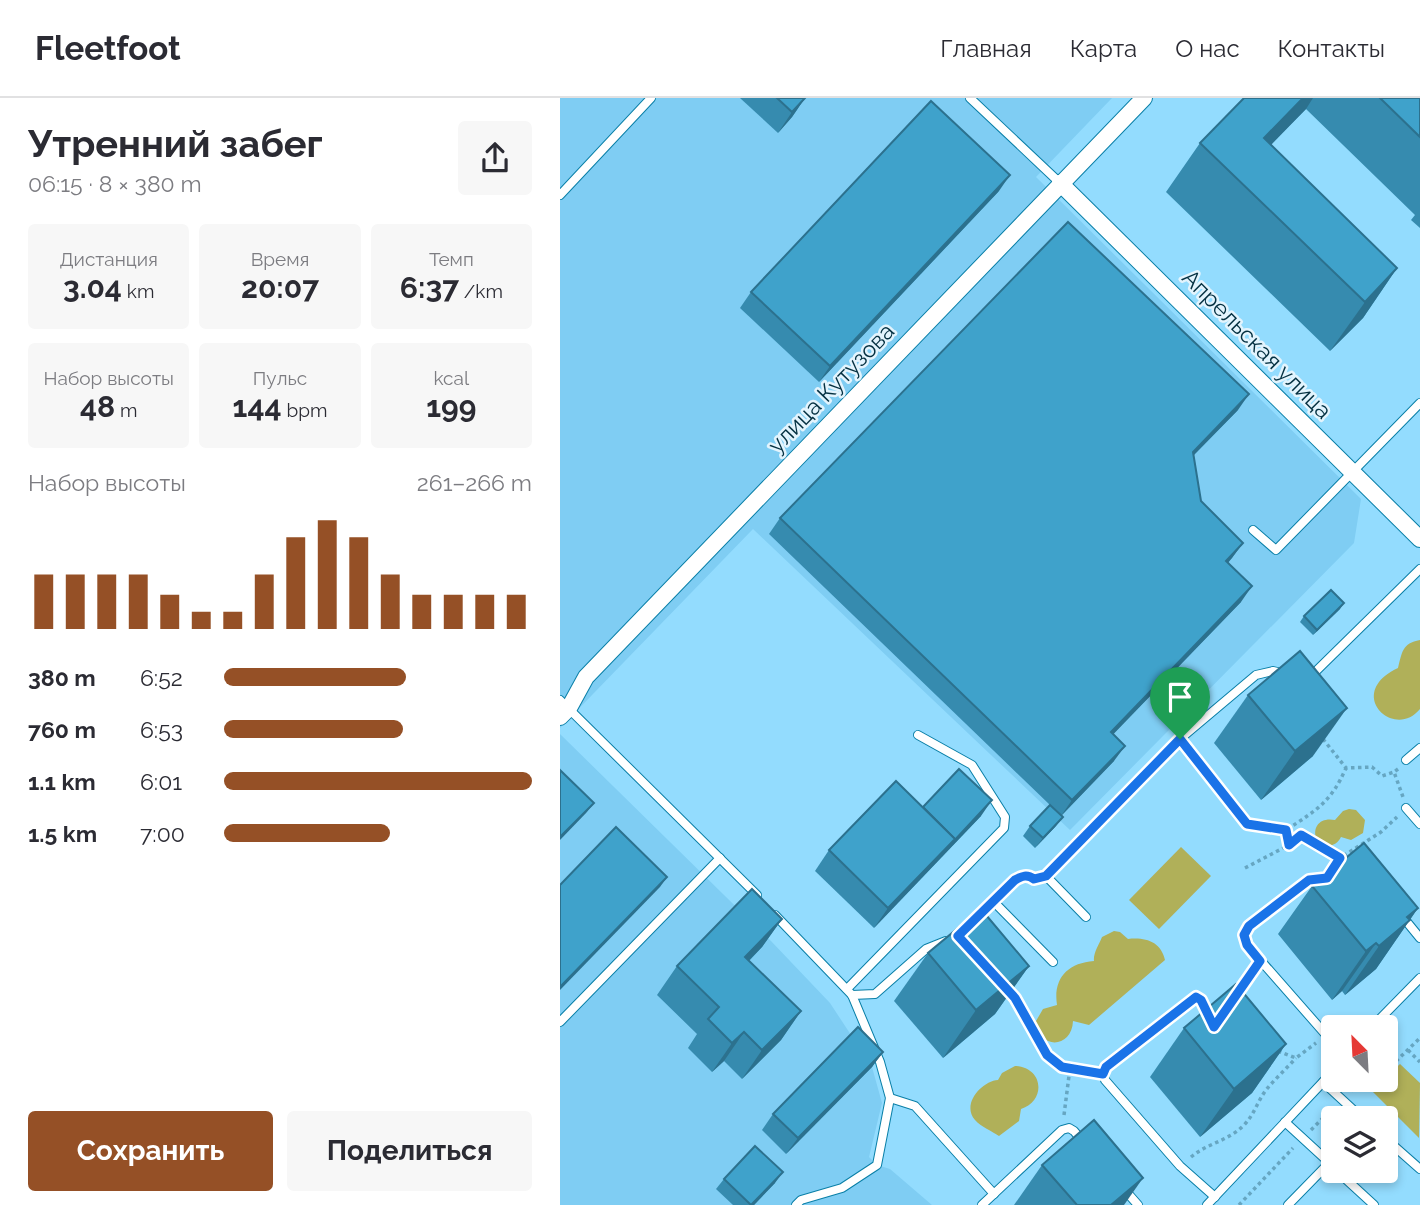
<!DOCTYPE html>
<html lang="ru">
<head>
<meta charset="utf-8">
<style>
  :root { --surface:#fff; --page:#f7f7f7; --text:#2b2b33; --muted:#7c7c81; --line:#e1e1e2; --accent:#955026 }
  body { margin:0; font-family:Raleway,sans-serif; background:var(--page); color:var(--text); height:100vh; display:flex; flex-direction:column; font-size:26px; white-space:nowrap }
  * { box-sizing:border-box; margin:0 }
  p { font-size:23px; color:var(--muted) }
  .icon { flex:none; width:38px; height:38px; fill:none; stroke:currentColor; stroke-width:2; stroke-linecap:round; stroke-linejoin:round }
  .map { position:relative; flex:1; overflow:hidden }
  .side { display:flex; flex-direction:column; background:var(--surface); width:560px }
  .side>* { flex:none }
  .needle { width:46px; rotate:336deg }
  .fabs { position:absolute; left:761px; top:917px; display:grid; gap:14px }
  .fabs a { display:grid; place-items:center; width:77px; height:77px; border-radius:7px; background:var(--surface); box-shadow:0 4px 10px #0003; font-size:35px }
  .pin { position:absolute; display:grid; place-items:center; width:60px; height:60px; color:#fff; margin:-72px -30px; border-radius:50% 50% 50% 0; rotate:-45deg; box-shadow:0 0 7px #0007 }
  .pin .icon { rotate:45deg }
  .round { display:grid; place-items:center; flex:none; width:74px; height:74px; border-radius:7px; background:var(--page) }
  .headline { display:flex; align-items:center; justify-content:space-between; height:119px; padding:0 28px }
  h1 { font-size:38px; font-weight:700; line-height:52px }
  .metrics { display:grid; grid-template-columns:repeat(3,1fr); gap:10px; height:119px; padding:7px 28px }
  .metrics div { display:grid; align-content:center; border-radius:7px; background:var(--page); text-align:center }
  .metrics b { font-size:30px; font-weight:700 }
  .metrics small { font-size:19px; font-weight:400 }
  .metrics p { font-size:19px }
  .chart { height:196px; padding:14px 28px }
  .chart p { display:flex; justify-content:space-between }
  .chart svg { width:100%; height:126px; margin-top:7px; stroke:var(--accent); stroke-width:6 }
  .primary-button { display:flex; gap:14px; margin-top:auto; padding:14px 28px }
  .primary-button a { flex:1; height:80px; border-radius:7px; background:var(--accent); color:#fff; font-size:28px; font-weight:700; line-height:80px; text-align:center }
  .primary-button a+a { background:var(--page); color:var(--text) }
  ul { padding:0 28px; list-style:none; font-size:23px }
  li { display:grid; grid-template-columns:112px 84px 1fr; align-items:center; height:52px }
  li i { height:18px; border-radius:9px; background:var(--accent) }
  header { display:flex; align-items:center; gap:42px; box-sizing:border-box; height:98px; padding:0 35px; background:var(--surface); border-bottom:2px solid var(--line) }
  header strong { font-size:33px }
  nav { display:flex; gap:38px; margin-inline-start:auto; font-size:24px }
  main { display:flex; flex:1; min-height:0 }
  .map>svg:first-child { display:block }
</style>
</head>
<body>
<header>
<strong>Fleetfoot</strong>
<nav><a>Главная</a><a>Карта</a><a>О нас</a><a>Контакты</a></nav>
</header>
<main>
<section class="side">
<div class="headline"><div><h1>Утренний забег</h1><p>06:15 · 8 × 380 m</p></div><a class="round"><svg class="icon" aria-label="share" viewBox="0 0 24 24"><path d="M12 15V3M7 8l5-5 5 5M5 13v7h14v-7"/></svg></a></div>
<div class="metrics">
<div><p>Дистанция</p><b>3.04<small> km</small></b></div>
<div><p>Время</p><b>20:07</b></div>
<div><p>Темп</p><b>6:37<small> /km</small></b></div>
</div>
<div class="metrics">
<div><p>Набор высоты</p><b>48<small> m</small></b></div>
<div><p>Пульс</p><b>144<small> bpm</small></b></div>
<div><p>kcal</p><b>199</b></div>
</div>
<div class="chart"><p><span>Набор высоты</span>261–266 m</p>
<svg viewBox="0 0 160 44" preserveAspectRatio="none"><path d="M5 44V25M15 44V25M25 44V25M35 44V25M45 44V32M55 44V38M65 44V38M75 44V25M85 44V12M95 44V6M105 44V12M115 44V25M125 44V32M135 44V32M145 44V32M155 44V32"/></svg>
</div>
<ul>
<li><b>380 m</b>6:52<i style="width:59%"></i></li>
<li><b>760 m</b>6:53<i style="width:58%"></i></li>
<li><b>1.1 km</b>6:01<i style="width:100%"></i></li>
<li><b>1.5 km</b>7:00<i style="width:54%"></i></li>
</ul>
<div class="primary-button"><a>Сохранить</a><a>Поделиться</a></div>
</section>
<div class="map">
<svg width="860" height="1107" viewBox="0 0 860 1107">
  <rect width="100%" height="100%" fill="#93dcfe"/>
  <!-- built -->
  <g fill="#7fcdf3">
    <path d="M0,0H552L476,79L801,401L794,445L510,732L193,431L0,630Z"/>
    <path d="M0,636L211,843L270,905L312,969L322,1005L309,1059L317,1067L330,1071L372,1107H0Z"/>
  </g>
  <!-- green -->
  <g fill="#b0b059">
    <path d="M860,542V611C834,643 784,595 838,570C842,555 842,545 860,542Z"/>
    <path d="M789,711L796,712L805,722L803,735L791,742L781,739C776,749 766,750 757,743C751,728 761,719 775,722L783,713Z"/>
    <path d="M621,749L651,778L599,831L569,802Z"/>
    <path d="M554,833L560,834L568,841C586,839 601,844 605,862L529,927L513,923C512,951 478,952 476,923L483,911L497,907C493,881 507,865 534,863C533,855 539,847 542,839Z"/>
    <path d="M840,966L860,985L859,1040L812,993Z"/>
    <path d="M455,968C483,969 487,1002 461,1011L459,1023L439,1038C432,1033 421,1029 415,1022C401,1006 422,983 438,982L442,975Z"/>
  </g>
  <g fill="none" stroke-linecap="round" stroke-linejoin="round">
    <!-- service casing -->
    <g stroke="#097fa7" stroke-width="10">
      <g id="service">
        <path d="M410,0L500,85"/>
        <path d="M0,97L91,0"/>
        <path d="M693,432L716,452L860,305"/>
        <path d="M749,580L860,471"/>
        <path d="M0,602L197,797"/>
        <path d="M620,641L687,726"/>
        <path d="M846,662L860,650"/>
        <path d="M846,710L860,726"/>
        <path d="M486,778L526,819"/>
        <path d="M749,782L689,828L684,837L687,847L774,946"/>
        <path d="M433,803L493,864"/>
        <path d="M215,817L292,897L320,964L330,1000L317,1067L282,1090L241,1102L236,1107"/>
        <path d="M842,818L860,840"/>
        <path d="M415,821L455,782C462,778 467,776 474,781L486,778L620,641L696,577L713,573L726,576"/>
        <path d="M443,887L455,900"/>
        <path d="M287,891L444,730L445,719L412,667L358,637"/>
        <path d="M292,897L315,896L366,851L386,843"/>
        <path d="M649,920L641,902L636,899L630,902L546,969L543,976L545,982L620,1068L655,1099"/>
        <path d="M0,924L160,760"/>
        <path d="M812,929L860,880"/>
        <path d="M774,971L763,984L802,1020"/>
        <path d="M330,1000L355,1008L434,1096"/>
        <path d="M725,1024L774,1069"/>
        <path d="M826,1041L860,1071"/>
        <path d="M777,1073L814,1107"/>
        <path d="M564,1091L578,1107"/>
        <path d="M422,1107L502,1032L509,1030L514,1033L524,1045"/>
        <path d="M647,1107L763,984"/>
        <path d="M728,1107L769,1065"/>
      </g>
    </g>
    <!-- minor casing -->
    <g stroke="#097fa7" stroke-width="18">
      <g id="minor">
        <path d="M500,85L860,441"/>
        <path d="M0,619L9,610L26,579L584,0"/>
      </g>
    </g>
    <!-- path -->
    <g stroke="#66a6c2" stroke-width="3.5" stroke-dasharray="3.5 3.5" stroke-linecap="butt">
      <path d="M763,641L786,670L812,669L822,678L834,674"/>
      <path d="M838,671L834,674L843,699"/>
      <path d="M700,728L726,732C757,712 771,704 786,670"/>
      <path d="M726,732L729,747"/>
      <path d="M685,770L729,747L741,737L780,760"/>
      <path d="M771,774L780,760L821,734L837,719"/>
      <path d="M679,893L693,873"/>
      <path d="M461,911L487,957L502,969L531,974"/>
      <path d="M848,952L860,964"/>
      <path d="M718,953L736,960L756,945"/>
      <path d="M826,967L829,970L860,940"/>
      <path d="M791,993L802,982"/>
      <path d="M504,1017L510,970"/>
      <path d="M751,1032L773,1010"/>
      <path d="M631,1059C646,1046 667,1043 682,1029C694,1018 697,1004 706,992C715,981 726,971 736,960"/>
      <path d="M679,1107L733,1050"/>
    </g>
    <!-- service -->
    <use href="#service" stroke="#fff" stroke-width="8"/>
    <!-- minor -->
    <use href="#minor" stroke="#fff" stroke-width="16"/>
  </g>
  <!-- wall -->
  <g fill="#368baf">
    <path d="M180,0H245L232,19L218,35Z"/>
    <path d="M684,0H860V130L851,122L855,117L746,11L710,47L837,170L803,220L770,253L606,94L640,45Z"/>
    <path d="M439,93L259,284L180,210L191,194Z"/>
    <path d="M678,312L633,358L641,403L683,445L668,465L681,504L553,636L554,663L502,717L503,719L495,729L475,750L463,738L470,728L490,707L209,436L220,420Z"/>
    <path d="M780,511L753,537L740,524L744,518Z"/>
    <path d="M688,597L753,658L701,702L654,645Z"/>
    <path d="M363,709L421,718L314,830L255,773L269,752Z"/>
    <path d="M752,788L858,810L816,871L785,897L782,893L772,902L718,836Z"/>
    <path d="M222,821L202,849L189,863L241,913L221,942L182,981L164,963L152,974L128,950L137,936L97,897L117,868Z"/>
    <path d="M368,855L469,868L435,916L383,960L334,903Z"/>
    <path d="M624,930L726,946L692,995L640,1039L590,979Z"/>
    <path d="M323,954L312,969L226,1056L202,1032L213,1016Z"/>
    <path d="M482,1067L564,1107H454Z"/>
    <path d="M164,1081L215,1085L194,1107H173L156,1091Z"/>
  </g>
  <!-- shaded-wall -->
  <g fill="#2c718e">
    <path d="M245,0L232,19L218,35L232,14Z"/>
    <path d="M743,0H753L746,11L678,81L704,40Z"/>
    <path d="M450,77L439,93L259,284L270,268Z"/>
    <path d="M837,170L803,220L770,253L805,204Z"/>
    <path d="M689,296L678,312L622,369L633,354Z"/>
    <path d="M683,445L672,460L655,479L666,463Z"/>
    <path d="M692,488L681,504L540,650L551,634Z"/>
    <path d="M784,505L780,511L753,537L757,532Z"/>
    <path d="M787,610L753,658L701,702L735,653Z"/>
    <path d="M565,648L554,663L501,718L512,702Z"/>
    <path d="M432,702L421,718L314,830L328,810Z"/>
    <path d="M34,705L26,715L0,742V739Z"/>
    <path d="M503,719L495,729L475,750L483,740Z"/>
    <path d="M107,779L100,789L0,892V889Z"/>
    <path d="M858,810L816,871L785,897L819,848L847,819Z"/>
    <path d="M222,821L202,849L165,887L185,859Z"/>
    <path d="M816,845L782,893L772,902L806,853Z"/>
    <path d="M469,868L435,916L383,960L416,912Z"/>
    <path d="M241,913L221,942L182,981L202,952Z"/>
    <path d="M184,934L164,963L152,974L172,945Z"/>
    <path d="M726,946L692,995L640,1039L674,991Z"/>
    <path d="M323,954L312,969L226,1056L238,1040Z"/>
    <path d="M223,1074L215,1085L194,1107H191Z"/>
    <path d="M583,1080L564,1107H551Z"/>
  </g>
  <!-- building -->
  <g fill="#3fa2cb" stroke="#2c718e" stroke-width="2">
    <path d="M217,0H245L232,14Z"/>
    <path d="M684,0H743L704,40L837,170L805,204L640,45Z"/>
    <path d="M820,0H860V39Z"/>
    <path d="M371,3L450,77L270,268L191,194Z"/>
    <path d="M508,124L689,296L633,354L641,403L683,445L666,463L692,488L551,634L565,648L512,702L220,420Z"/>
    <path d="M771,492L784,505L757,532L744,518Z"/>
    <path d="M740,553L787,610L735,653L688,597Z"/>
    <path d="M399,671L432,702L392,745L395,741L363,709Z"/>
    <path d="M0,672L34,705L0,739Z"/>
    <path d="M336,683L395,741L328,810L269,752Z"/>
    <path d="M490,707L503,719L483,740L470,728Z"/>
    <path d="M56,729L107,779L0,889V787Z"/>
    <path d="M804,745L858,810L847,819L850,822L819,848L816,845L806,853L752,788Z"/>
    <path d="M192,791L222,821L185,859L241,913L202,952L184,934L172,945L148,921L159,909L117,868Z"/>
    <path d="M421,811L469,868L416,912L368,855Z"/>
    <path d="M676,886L726,946L674,991L624,930Z"/>
    <path d="M298,929L323,954L238,1040L213,1016Z"/>
    <path d="M534,1022L583,1080L551,1107H517L482,1067Z"/>
    <path d="M195,1048L223,1074L191,1107L164,1081Z"/>
  </g>
  <g fill="none" stroke-linecap="round" stroke-linejoin="round">
    <!-- route casing -->
    <g stroke="#fff" stroke-width="14">
      <path id="route" d="M620,641L687,726L726,732L729,747L741,737L780,760L767,780L749,782L689,828L684,837L687,847L700,863L654,929L641,902L636,899L546,969L543,976L502,969L487,957L455,900L398,838L455,782C462,778 467,776 474,781L486,778Z"/>
    </g>
    <!-- route -->
    <use href="#route" stroke="#1a73e8" stroke-width="9"/>
  </g>
  <g text-anchor="middle" stroke-width="5" stroke-linejoin="round" paint-order="stroke">
    <!-- street labels -->
    <g font-size="23" fill="#043041" stroke="#e3f4fd">
      <text transform="translate(697 246) rotate(45)" y="8">Апрельская улица</text>
      <text transform="translate(271 290) rotate(-46)" y="8">улица Кутузова</text>
    </g>
  </g>
</svg>
<div class="fabs">
<a><svg class="needle" viewBox="-14 -14 28 28"><path d="M0-13l5 13h-10z" fill="#e53935"/><path d="M0 13l5-13h-10z" fill="#7c7c81"/></svg></a>
<a><svg class="icon" aria-label="layers" viewBox="0 0 24 24"><path d="M12 4l9 5-9 5-9-5zM3 14l9 5 9-5"/></svg></a>
</div>
<div class="pin" style="left:620px;top:641px;background:#1e9e55"><svg class="icon" aria-label="arrive" viewBox="0 0 24 24"><path d="M6 21V4h12l-3 4 3 4H6"/></svg></div>
</div>
</main>
</body>
</html>
